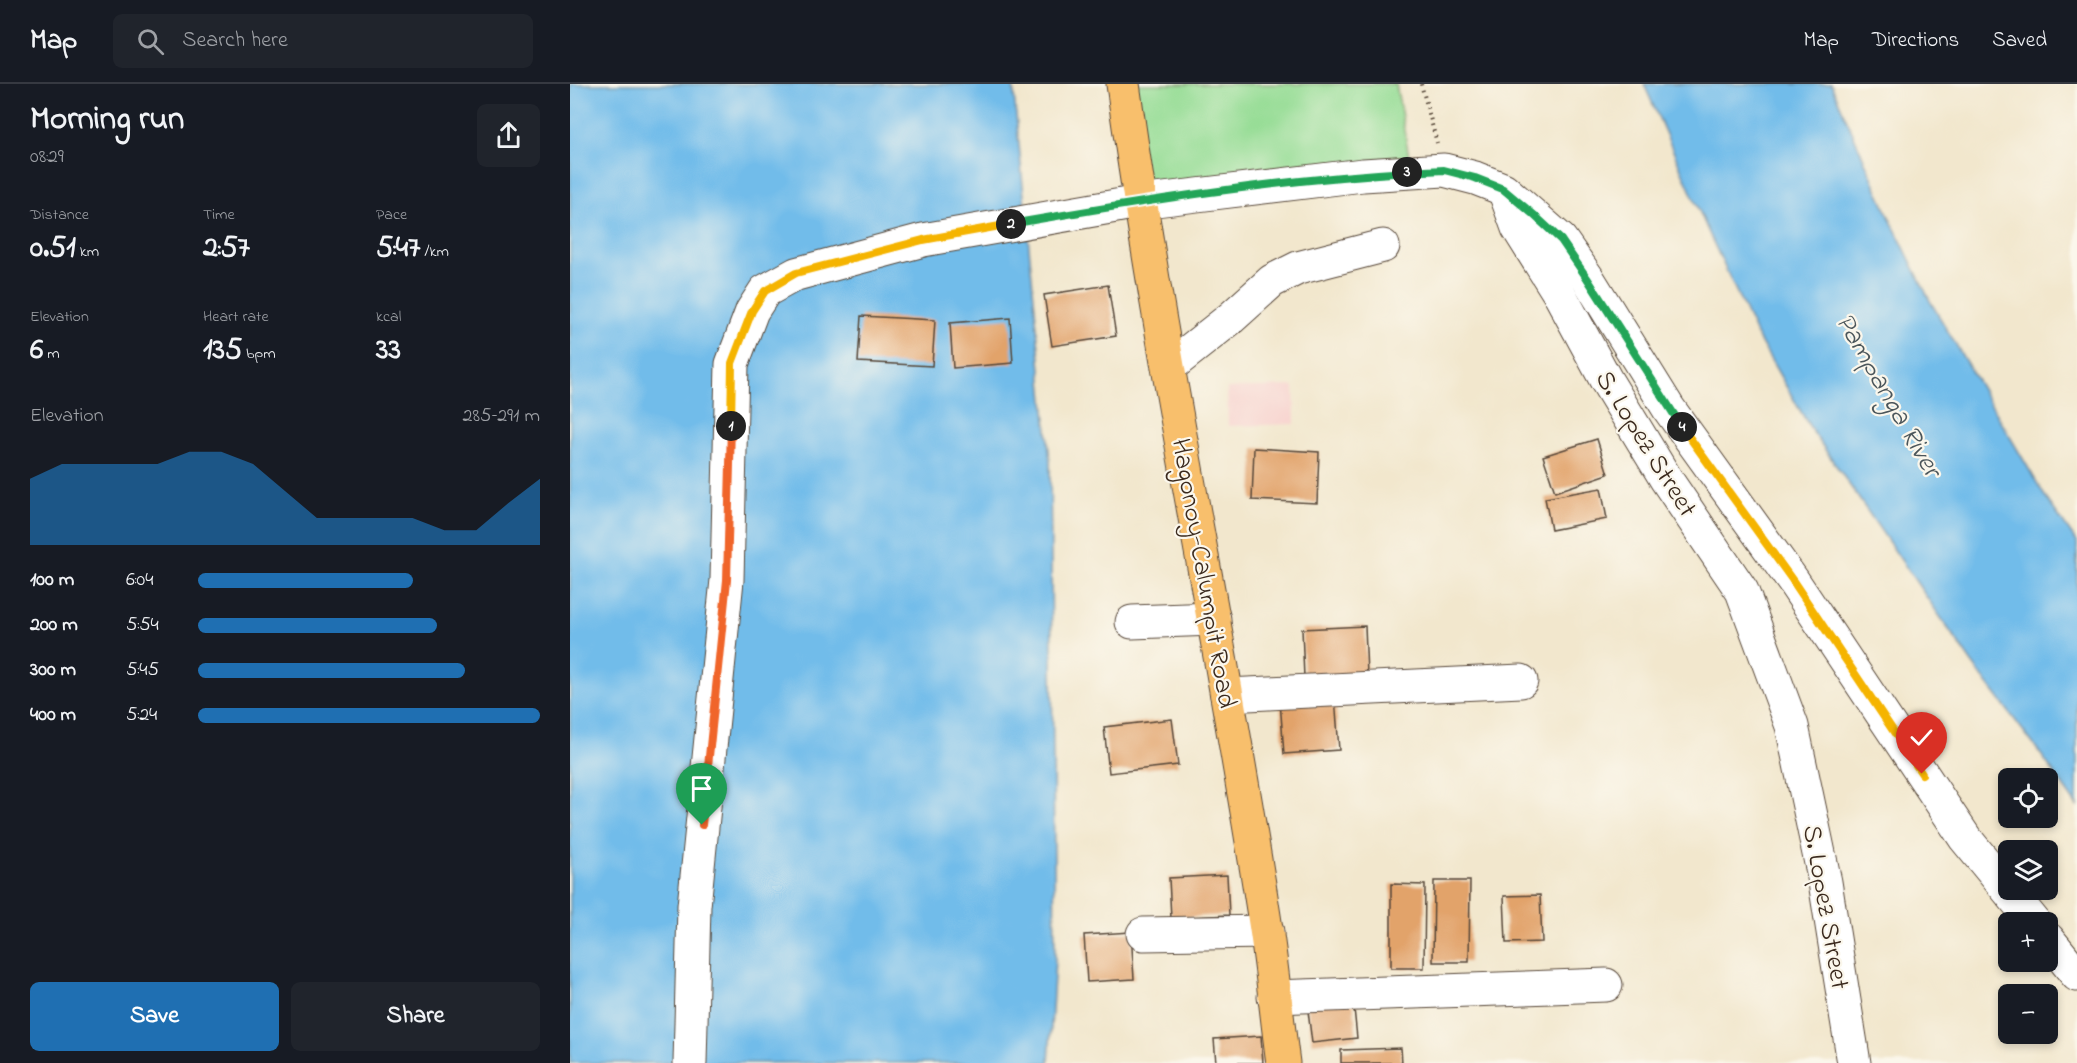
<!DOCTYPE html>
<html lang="en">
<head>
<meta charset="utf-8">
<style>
  :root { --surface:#171b24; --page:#20242c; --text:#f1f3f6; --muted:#9ea1a6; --line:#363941; --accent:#1f6fb2 }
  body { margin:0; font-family:"Indie Flower",sans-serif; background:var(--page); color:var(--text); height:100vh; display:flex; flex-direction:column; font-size:22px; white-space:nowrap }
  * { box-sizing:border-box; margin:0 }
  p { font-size:20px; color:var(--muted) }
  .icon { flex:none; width:33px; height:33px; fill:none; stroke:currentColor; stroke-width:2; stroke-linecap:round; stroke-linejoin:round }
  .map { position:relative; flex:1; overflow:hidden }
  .drawer { display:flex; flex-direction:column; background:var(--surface); width:570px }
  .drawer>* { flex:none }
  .fabs { position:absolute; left:1428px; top:684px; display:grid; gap:12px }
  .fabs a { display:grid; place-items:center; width:60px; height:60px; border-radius:9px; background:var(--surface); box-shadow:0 3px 9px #0003; font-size:30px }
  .pin { position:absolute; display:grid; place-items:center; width:51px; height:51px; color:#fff; margin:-62px -26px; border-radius:50% 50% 50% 0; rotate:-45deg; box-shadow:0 0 6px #0007 }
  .pin .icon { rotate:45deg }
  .km { position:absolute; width:30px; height:30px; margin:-15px; border-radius:50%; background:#222; color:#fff; font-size:16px; line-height:30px; text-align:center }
  .round { display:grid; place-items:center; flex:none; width:63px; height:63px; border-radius:9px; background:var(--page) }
  .head { display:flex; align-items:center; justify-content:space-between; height:102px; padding:0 30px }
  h1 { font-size:33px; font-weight:700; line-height:45px }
  .figures { display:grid; grid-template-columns:repeat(3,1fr); gap:9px; height:102px; padding:6px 30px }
  .figures div { display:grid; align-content:center }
  .figures b { font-size:30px; font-weight:700 }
  .figures small { font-size:16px; font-weight:400 }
  .figures p { font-size:16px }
  .chart { height:168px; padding:12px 30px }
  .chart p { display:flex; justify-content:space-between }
  .chart svg { width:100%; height:108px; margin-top:6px; fill:var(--accent); opacity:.7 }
  .action { display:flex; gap:12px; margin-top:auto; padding:12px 30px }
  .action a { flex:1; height:69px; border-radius:9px; background:var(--accent); color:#fff; font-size:24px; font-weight:700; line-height:69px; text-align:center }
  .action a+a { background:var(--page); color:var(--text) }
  ul { padding:0 30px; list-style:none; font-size:20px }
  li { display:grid; grid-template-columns:96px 72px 1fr; align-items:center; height:45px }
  li i { height:15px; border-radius:8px; background:var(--accent) }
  header { display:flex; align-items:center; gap:36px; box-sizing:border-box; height:84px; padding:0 30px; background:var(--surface); border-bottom:2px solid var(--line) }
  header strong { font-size:28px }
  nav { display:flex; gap:33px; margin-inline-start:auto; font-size:21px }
  .search { width:420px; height:54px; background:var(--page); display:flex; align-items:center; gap:15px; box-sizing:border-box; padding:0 21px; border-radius:9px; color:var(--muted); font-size:22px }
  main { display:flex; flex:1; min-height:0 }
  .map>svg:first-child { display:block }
</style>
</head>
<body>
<header>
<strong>Map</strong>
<div class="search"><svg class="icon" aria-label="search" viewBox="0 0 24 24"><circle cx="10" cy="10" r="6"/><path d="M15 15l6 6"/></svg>Search here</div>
<nav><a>Map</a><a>Directions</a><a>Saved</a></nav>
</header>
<main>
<section class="drawer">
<div class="head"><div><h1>Morning run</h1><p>08:29</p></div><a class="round"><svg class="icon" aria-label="share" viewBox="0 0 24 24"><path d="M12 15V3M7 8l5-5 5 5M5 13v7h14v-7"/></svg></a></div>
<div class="figures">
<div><p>Distance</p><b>0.51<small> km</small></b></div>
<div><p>Time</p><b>2:57</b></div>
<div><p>Pace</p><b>5:47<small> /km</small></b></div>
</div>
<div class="figures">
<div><p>Elevation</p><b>6<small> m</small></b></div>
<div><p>Heart rate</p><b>135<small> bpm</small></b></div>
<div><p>kcal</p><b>33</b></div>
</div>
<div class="chart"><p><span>Elevation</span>285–291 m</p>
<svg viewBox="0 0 160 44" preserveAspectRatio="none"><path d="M0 44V17L10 11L20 11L30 11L40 11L50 6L60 6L70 11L80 22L90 33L100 33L110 33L120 33L130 38L140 38L150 27L160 17V44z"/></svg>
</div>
<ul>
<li><b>100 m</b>6:04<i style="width:63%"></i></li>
<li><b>200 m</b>5:54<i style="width:70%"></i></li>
<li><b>300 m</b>5:45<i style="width:78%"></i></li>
<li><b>400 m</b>5:24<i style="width:100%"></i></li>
</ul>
<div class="action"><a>Save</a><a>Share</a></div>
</section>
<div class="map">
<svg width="1507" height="979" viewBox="0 0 1507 979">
  <rect width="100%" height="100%" fill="#fbf7ec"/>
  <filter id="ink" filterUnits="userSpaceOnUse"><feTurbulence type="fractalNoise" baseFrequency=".0167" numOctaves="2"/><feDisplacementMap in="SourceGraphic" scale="12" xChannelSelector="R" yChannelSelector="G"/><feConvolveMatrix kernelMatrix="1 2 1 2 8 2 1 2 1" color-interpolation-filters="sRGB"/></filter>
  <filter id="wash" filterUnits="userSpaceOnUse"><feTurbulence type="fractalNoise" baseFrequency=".008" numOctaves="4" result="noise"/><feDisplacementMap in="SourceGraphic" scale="24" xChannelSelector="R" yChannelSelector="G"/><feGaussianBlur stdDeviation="1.35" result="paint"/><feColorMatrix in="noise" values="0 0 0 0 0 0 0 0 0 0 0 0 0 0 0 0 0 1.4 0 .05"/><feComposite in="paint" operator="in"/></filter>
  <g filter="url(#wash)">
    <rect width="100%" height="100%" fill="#f2e7cd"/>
    <!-- built -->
    <path fill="#f7d0cc" d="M724,302L725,340L658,342L657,304Z"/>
    <!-- green -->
    <path fill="#97dd96" stroke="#69845a" stroke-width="1.5" d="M557,0H826L842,89L577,119Z"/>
    <!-- water -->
    <g fill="#71bcea" stroke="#567384" stroke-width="1.5">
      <path d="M0,0H443L480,377L485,874L479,979H0Z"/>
      <path d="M1074,0H1261L1322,139L1360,217L1476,414L1507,458V722L1470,669L1402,579L1241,345L1187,252L1138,147Z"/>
    </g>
    <g id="blocks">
      <!-- building -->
      <g fill="#e2a36a">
        <path d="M538,201L546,252L482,262L474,211Z"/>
        <path d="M291,232L365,236L362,282L288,278Z"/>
        <path d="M440,234L443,279L383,284L380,239Z"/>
        <path d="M1027,355L1038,390L985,408L973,372Z"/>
        <path d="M684,364L749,368L747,419L682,416Z"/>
        <path d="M1031,404L1037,435L981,446L975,414Z"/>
        <path d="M795,542L797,591L734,594L732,545Z"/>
        <path d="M765,613L769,666L714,670L710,617Z"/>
        <path d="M602,635L608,681L539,689L534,643Z"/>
        <path d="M657,791L659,831L601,834L599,794Z"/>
        <path d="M864,797H900L899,878H863Z"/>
        <path d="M821,800L855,801L854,884H821Z"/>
        <path d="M970,811L972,858L936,859L934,812Z"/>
        <path d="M561,848L564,895L517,898L514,851Z"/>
        <path d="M783,914L787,954L742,959L737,919Z"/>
        <path d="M691,952L693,979H646L644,955Z"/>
        <path d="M831,964L832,979H771V966Z"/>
      </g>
    </g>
  </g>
  <g filter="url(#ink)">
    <use href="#blocks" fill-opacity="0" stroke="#564638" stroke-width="1.5"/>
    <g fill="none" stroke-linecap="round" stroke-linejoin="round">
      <!-- minor casing -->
      <g stroke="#564638" stroke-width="35">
        <g id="minor">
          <path d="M936,111L948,144L990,211L1036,296L1096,395L1172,507L1222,642L1255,798L1284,979"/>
          <path d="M599,283L661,234L702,197L728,184L813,162"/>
          <path d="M562,538L644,535"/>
          <path d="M657,611L951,597"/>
          <path d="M573,850L697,848"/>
          <path d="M1478,855L1507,891"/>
          <path d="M704,913L1036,901"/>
          <path d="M120,979L124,822L157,496L162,280L182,227L195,207L226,190L353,156L569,118L793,91L874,86L905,94L933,105L991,156L1017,193L1099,325L1223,497L1395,754L1464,838"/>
        </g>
      </g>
      <!-- major casing -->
      <g stroke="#564638" stroke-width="35">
        <path id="major" d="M553,0C592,283 653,563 696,845C703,890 707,935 713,979"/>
      </g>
      <!-- path -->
      <path stroke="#564638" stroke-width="4" stroke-dasharray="1.5 4.5" stroke-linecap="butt" d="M851,0L867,59"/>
      <!-- minor -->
      <use href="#minor" stroke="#fff" stroke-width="33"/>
      <!-- major -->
      <use href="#major" stroke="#f8bf6c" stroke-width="33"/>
    </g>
  </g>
  <g fill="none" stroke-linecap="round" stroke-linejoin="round" filter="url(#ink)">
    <!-- split-1 casing -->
    <g stroke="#fff" stroke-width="12">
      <path id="split-1" d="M132,741L157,496L161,342"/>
    </g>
    <!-- split-2 casing -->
    <g stroke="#fff" stroke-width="12">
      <path id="split-2" d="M161,342L162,279L182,227L195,207L226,189L353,156L441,140"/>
    </g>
    <!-- split-3 casing -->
    <g stroke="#fff" stroke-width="12">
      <path id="split-3" d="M441,140C572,117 704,96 837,88"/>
    </g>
    <!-- split-4 casing -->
    <g stroke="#fff" stroke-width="12">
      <path id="split-4" d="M837,88L874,86L905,94L933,105L964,131L991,156L1017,194L1112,343"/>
    </g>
    <!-- split-5 casing -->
    <g stroke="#fff" stroke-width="12">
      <path id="split-5" d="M1112,343L1223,497L1352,690"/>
    </g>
    <!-- split-1 -->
    <use href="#split-1" stroke="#f0652b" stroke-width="8"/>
    <!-- split-2 -->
    <use href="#split-2" stroke="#f5b400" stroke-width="8"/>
    <!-- split-3 -->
    <use href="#split-3" stroke="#22a559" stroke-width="8"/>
    <!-- split-4 -->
    <use href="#split-4" stroke="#22a559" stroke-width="8"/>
    <!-- split-5 -->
    <use href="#split-5" stroke="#f5b400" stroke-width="8"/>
  </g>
  <g text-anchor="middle" stroke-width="4.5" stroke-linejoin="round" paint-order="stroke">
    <!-- street labels -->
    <g font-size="27" fill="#3b2a1e" stroke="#fbf7ec">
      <text transform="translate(1077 359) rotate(58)" y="9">S. Lopez Street</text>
      <text transform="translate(635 489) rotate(80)" y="9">Hagonoy-Calumpit Road</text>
      <text transform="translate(1257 823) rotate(80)" y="9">S. Lopez Street</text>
    </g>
    <!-- water labels -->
    <g font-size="28" font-style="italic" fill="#4b565b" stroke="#fbf7ec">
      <text transform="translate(1320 310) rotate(60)" y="10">Pampanga River</text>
    </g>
  </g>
</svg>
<div class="fabs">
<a><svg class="icon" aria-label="locate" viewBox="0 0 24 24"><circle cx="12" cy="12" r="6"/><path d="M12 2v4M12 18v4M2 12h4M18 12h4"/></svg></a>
<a><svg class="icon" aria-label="layers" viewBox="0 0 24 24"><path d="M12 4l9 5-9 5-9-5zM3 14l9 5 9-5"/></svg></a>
<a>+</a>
<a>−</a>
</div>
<div class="pin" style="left:132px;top:741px;background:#1e9e55"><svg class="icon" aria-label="arrive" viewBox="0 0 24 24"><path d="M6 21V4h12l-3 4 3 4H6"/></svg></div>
<div class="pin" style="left:1352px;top:690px;background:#d93025"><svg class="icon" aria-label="check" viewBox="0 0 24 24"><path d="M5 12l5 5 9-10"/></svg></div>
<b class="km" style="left:161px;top:342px">1</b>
<b class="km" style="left:441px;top:140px">2</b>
<b class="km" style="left:837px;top:88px">3</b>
<b class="km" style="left:1112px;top:343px">4</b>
</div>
</main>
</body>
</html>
